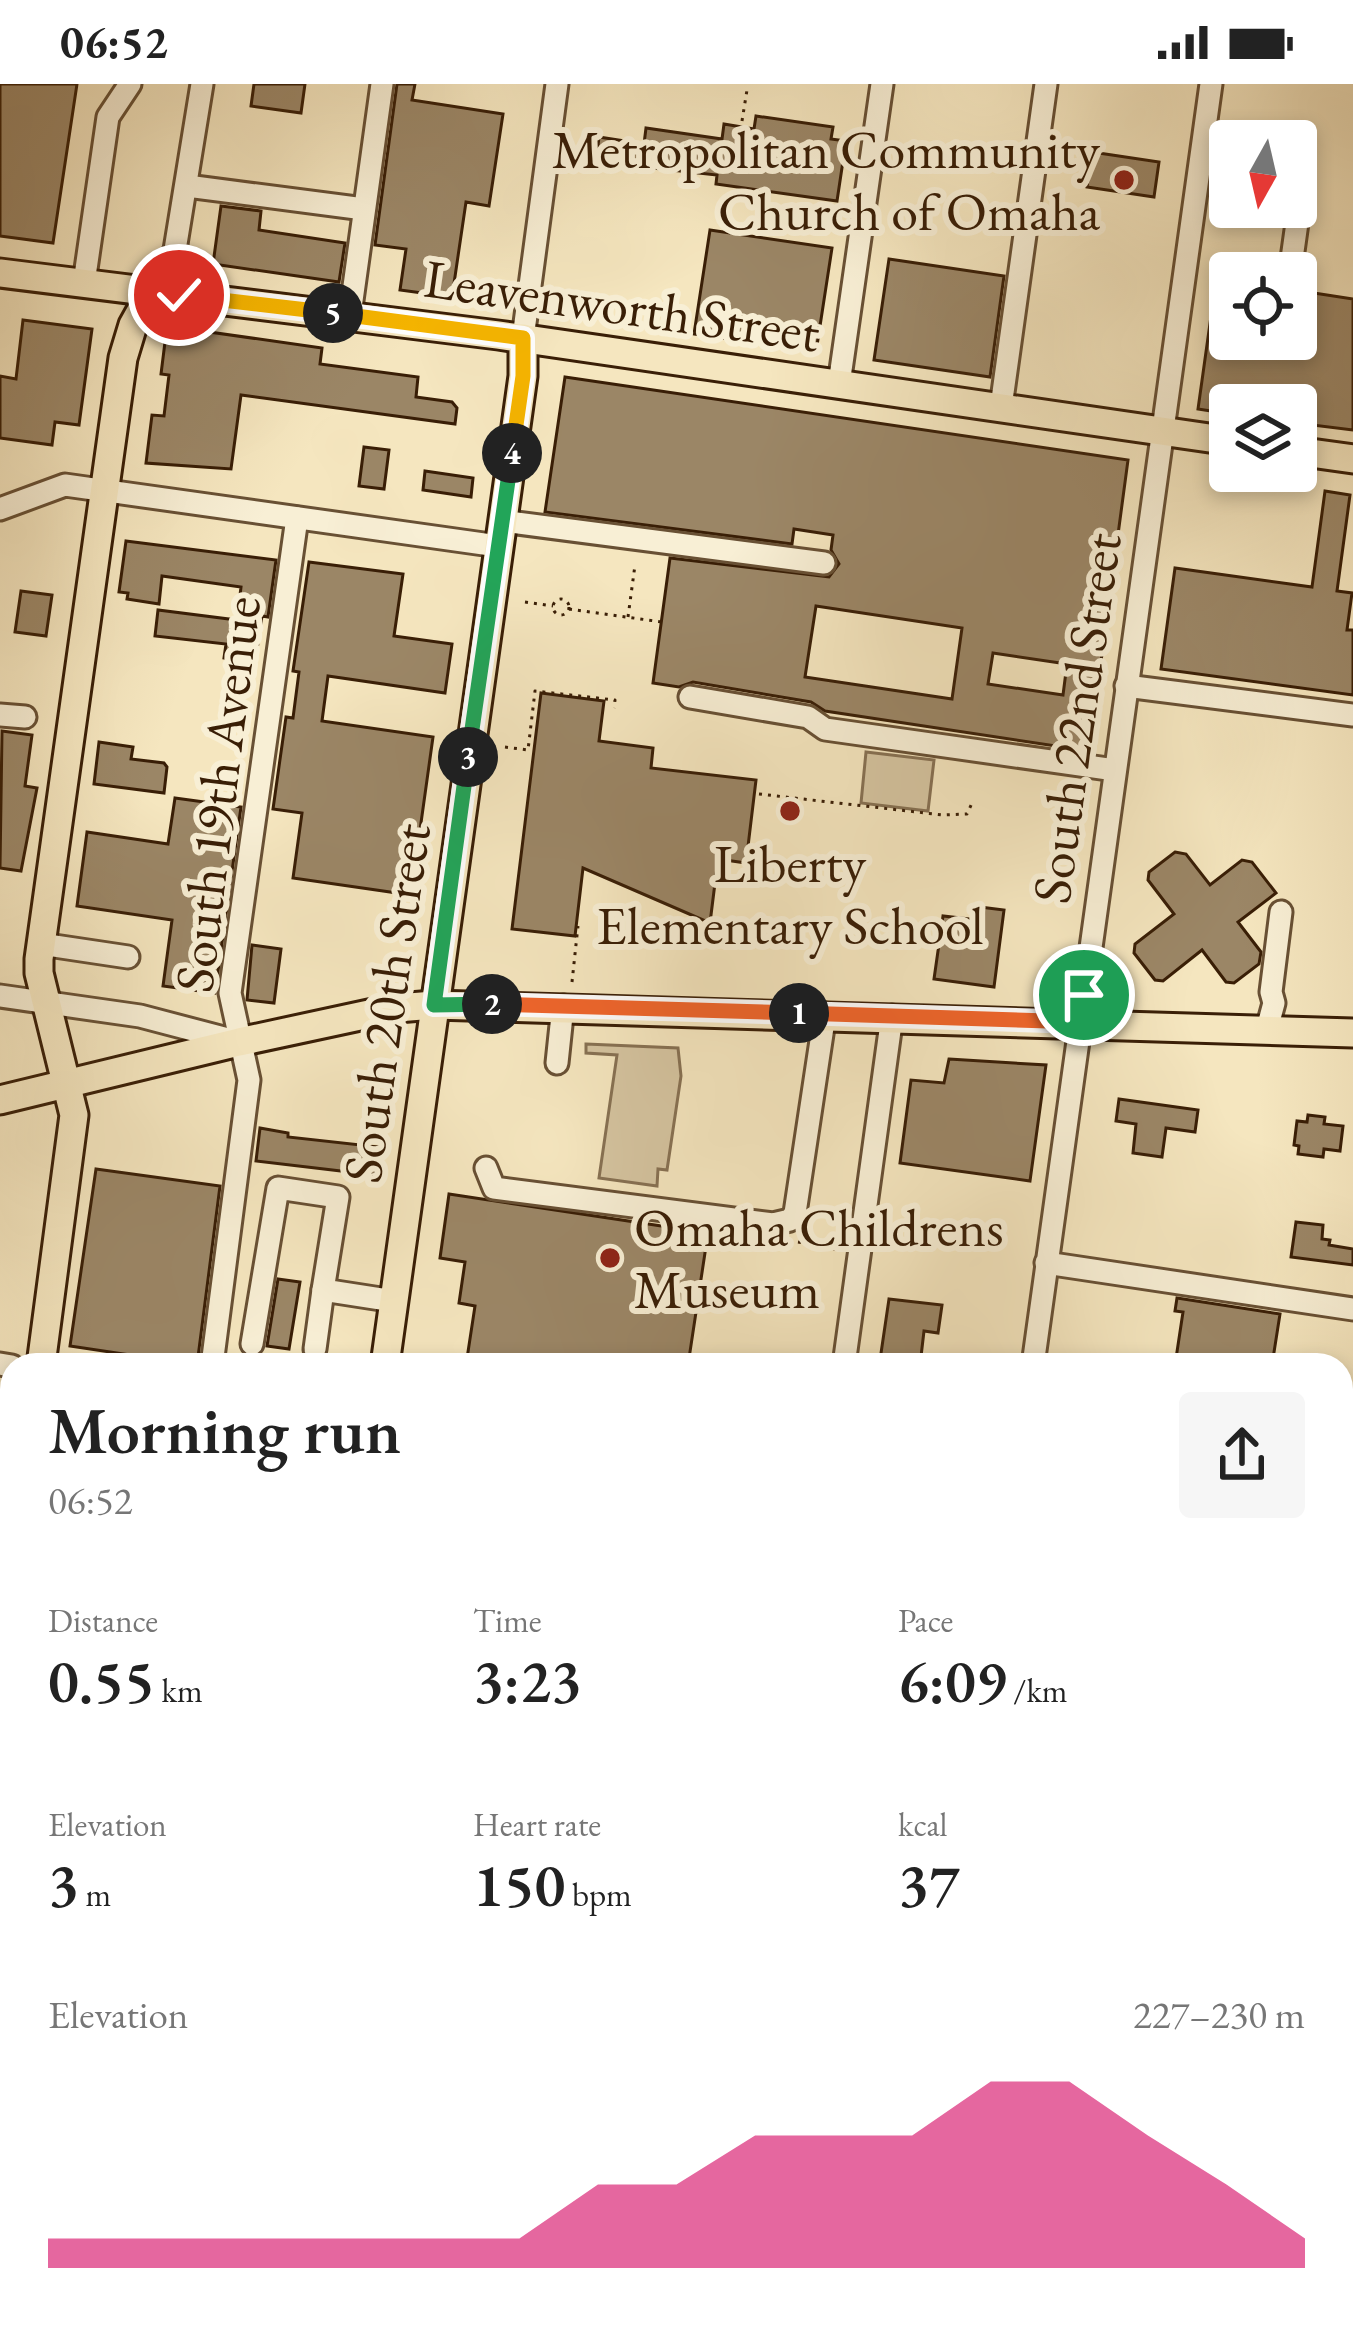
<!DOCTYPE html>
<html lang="en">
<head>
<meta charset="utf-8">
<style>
  :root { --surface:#fff; --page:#f6f6f6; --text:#222; --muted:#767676; --accent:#db2777 }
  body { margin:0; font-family:"EB Garamond",serif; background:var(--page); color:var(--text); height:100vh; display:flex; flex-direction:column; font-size:45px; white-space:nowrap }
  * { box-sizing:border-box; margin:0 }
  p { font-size:39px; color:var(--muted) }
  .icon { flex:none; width:66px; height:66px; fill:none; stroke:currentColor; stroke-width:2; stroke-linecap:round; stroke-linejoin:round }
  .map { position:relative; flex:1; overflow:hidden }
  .details { position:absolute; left:0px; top:1269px; width:1353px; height:972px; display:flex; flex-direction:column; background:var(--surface); border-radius:36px 36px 0 0; box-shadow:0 6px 18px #0003 }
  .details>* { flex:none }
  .needle { width:78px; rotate:188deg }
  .tools { position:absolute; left:1209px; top:36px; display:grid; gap:24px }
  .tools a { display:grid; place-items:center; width:108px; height:108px; border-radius:12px; background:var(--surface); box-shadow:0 6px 18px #0003; font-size:60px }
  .pin { position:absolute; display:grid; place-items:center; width:102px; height:102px; color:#fff; margin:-51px; border:6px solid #fff; border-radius:50%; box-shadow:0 3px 12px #0007 }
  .km { position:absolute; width:60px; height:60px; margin:-30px; border-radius:50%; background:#222; color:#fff; font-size:33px; line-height:60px; text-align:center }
  .round { display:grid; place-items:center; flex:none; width:126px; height:126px; border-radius:12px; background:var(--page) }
  .headline { display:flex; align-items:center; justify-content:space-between; height:204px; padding:0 48px }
  h1 { font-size:66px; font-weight:600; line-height:90px }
  .figures { display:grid; grid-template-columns:repeat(3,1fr); gap:18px; height:204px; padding:12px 48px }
  .figures div { display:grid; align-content:center }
  .figures b { font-size:60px; font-weight:600 }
  .figures small { font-size:33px; font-weight:400 }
  .figures p { font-size:33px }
  .chart { height:336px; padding:24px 48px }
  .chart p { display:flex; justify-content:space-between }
  .chart svg { width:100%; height:216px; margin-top:12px; fill:var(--accent); opacity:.7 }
  .status { display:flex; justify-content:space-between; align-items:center; height:84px; padding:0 60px; background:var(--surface); direction:ltr }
  .status svg { height:33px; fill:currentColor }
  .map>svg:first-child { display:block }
</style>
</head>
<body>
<div class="status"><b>06:52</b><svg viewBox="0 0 49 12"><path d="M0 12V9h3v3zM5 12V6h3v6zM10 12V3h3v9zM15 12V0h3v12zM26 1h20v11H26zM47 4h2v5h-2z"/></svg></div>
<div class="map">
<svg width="1353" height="2241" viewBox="0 0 1353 2241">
  <rect width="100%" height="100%" fill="#f5e6bf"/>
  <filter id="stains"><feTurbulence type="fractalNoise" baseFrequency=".00167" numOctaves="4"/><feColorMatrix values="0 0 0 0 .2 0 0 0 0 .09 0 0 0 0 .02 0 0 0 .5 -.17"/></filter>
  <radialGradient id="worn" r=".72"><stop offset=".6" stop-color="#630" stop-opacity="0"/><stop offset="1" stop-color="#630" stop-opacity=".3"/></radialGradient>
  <!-- green -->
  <g fill="#d5c4a0" stroke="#877153" stroke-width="3">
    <path d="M866,668L934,676L928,727L861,719Z"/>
    <path d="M586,960L678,964L681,992L667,1086L658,1085L657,1102L599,1094L617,971L586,969Z"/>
  </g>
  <!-- building -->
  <g fill="#9b8666" stroke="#391e06" stroke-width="3" fill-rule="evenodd">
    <path d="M0,0H77L53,159L0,152Z"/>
    <path d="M254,0H305L301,29L251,22Z"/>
    <path d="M397,0H415L412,16L503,30L489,122L466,118L452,213L400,206L406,165L375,161Z"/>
    <path d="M756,32L833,43L831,55L846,57L837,117L716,100L717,91L596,78L599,53L644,60L646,44L722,55L724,40L754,45Z"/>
    <path d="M1092,68L1159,78L1154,113L1087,103Z"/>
    <path d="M221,122L261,127L259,146L345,159L339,198L213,180Z"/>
    <path d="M710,146L832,164L816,268L694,250Z"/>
    <path d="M889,175L1004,192L990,293L874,276Z"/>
    <path d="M1314,209L1353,215V346L1296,339V321H1230V330L1198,325L1213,218L1230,220V255H1296V229L1311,231Z"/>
    <path d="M23,236L92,245L79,341L55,338L52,361L0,354V292L16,295Z"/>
    <path d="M167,242L322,264L320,280L418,293L416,313L452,318L457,324L455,340L241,311L231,385L146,379L152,331L164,332L169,291L161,290Z"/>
    <path d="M565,293L1128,376L1089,667L825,627L811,618L693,598L679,603L653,599L670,474L829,493L839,480L831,466L833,451L794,445L792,460L545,428ZM816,522L962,544L952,615L805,593ZM993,569L1067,580L1063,611L988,600Z"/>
    <path d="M364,363L389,366L384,405L359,402Z"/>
    <path d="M425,387L473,394L471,413L423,406Z"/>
    <path d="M1325,407L1350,411L1337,507L1352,509L1347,546H1353V611L1161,585L1175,484L1312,503Z"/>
    <path d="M126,457L276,476L268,533L262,532L255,579L224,574L226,560L155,552L158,526L237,536L241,503L162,492L159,520L127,515L128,509L119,508Z"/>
    <path d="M309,478L403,490L394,552L452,560L445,609L328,592L322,637L433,653L420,746L414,745L404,810L293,794L302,729L273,725L286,633L293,634L299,588L293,587Z"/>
    <path d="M21,507L52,511L46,552L15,548Z"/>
    <path d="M541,609L604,617L599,657L653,664L651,684L756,696L746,779L718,775L710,839L583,784L575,852L512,845Z"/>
    <path d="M2,647L32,651L25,702L37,704L21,787L0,784Z"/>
    <path d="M99,658L133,663L131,675L164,679L167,683L164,709L94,700Z"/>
    <path d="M175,714L241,723L215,909L163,902L172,836L77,822L87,748L168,760Z"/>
    <path d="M1175,768L1186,770L1210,801L1242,776L1252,778L1276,809L1238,838L1261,868L1259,880L1234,899L1226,898L1202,866L1163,897L1155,896L1134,869L1135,860L1174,830L1148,796L1149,788Z"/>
    <path d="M980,823L1004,826L994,903L934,895L943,832L978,836Z"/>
    <path d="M252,861L281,865L274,919L247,916Z"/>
    <path d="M949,975L1046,981L1030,1097L900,1079L911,996L944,999Z"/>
    <path d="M1119,1015L1198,1026L1195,1048L1166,1044L1162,1073L1133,1069L1136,1040L1116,1037Z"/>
    <path d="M1308,1031L1325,1033L1324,1040L1343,1042L1340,1067L1324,1065L1323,1073L1298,1070L1299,1062L1294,1061L1297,1037L1307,1038Z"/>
    <path d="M260,1044L288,1049V1053L379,1063L375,1091L256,1077Z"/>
    <path d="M96,1085L220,1102L197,1281L70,1262Z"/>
    <path d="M449,1110L708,1149L688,1281H466L475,1222L459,1219L465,1178L440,1174Z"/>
    <path d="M1296,1138L1323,1141L1322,1155L1330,1156L1329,1161L1353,1165V1181L1291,1173Z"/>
    <path d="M278,1195L300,1198L289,1265L267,1262Z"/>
    <path d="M1177,1214L1280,1230L1272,1281H1175L1183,1228L1175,1227Z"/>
    <path d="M889,1215L942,1221L938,1249L924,1247L920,1281L880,1276Z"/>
  </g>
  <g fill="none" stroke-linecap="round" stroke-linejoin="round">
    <!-- minor-tunnel -->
    <path stroke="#cfbe9a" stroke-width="21" stroke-dasharray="21 10" stroke-linecap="butt" d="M1242,2241L1244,2229"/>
    <!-- minor casing -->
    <g stroke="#685034" stroke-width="27">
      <g id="minor">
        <path d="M187,102L364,125"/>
        <path d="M1290,189L1302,103"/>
        <path d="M84,199L108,33L130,0"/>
        <path d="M152,207L175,166L202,0"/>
        <path d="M350,231L382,0"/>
        <path d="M523,254L557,0"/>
        <path d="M839,300L882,0"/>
        <path d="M1001,323L1046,0"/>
        <path d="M0,425L65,401L498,462"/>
        <path d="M502,437L824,479"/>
        <path d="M1126,602L1353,631"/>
        <path d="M690,613L808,633L825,645L1115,686"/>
        <path d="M0,631L25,633"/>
        <path d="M41,860L128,873"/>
        <path d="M0,912L140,932L239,958"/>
        <path d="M1267,945L1274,919L1271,908L1281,828"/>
        <path d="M557,979L563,922"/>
        <path d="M486,1084L494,1104L773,1140L790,1136L795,1129L825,930"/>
        <path d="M1046,1179L1353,1225"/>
        <path d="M252,1260L278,1104L338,1113L323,1206"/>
        <path d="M315,1265L323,1206L394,1217"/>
        <path d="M0,1280L12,1282"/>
        <path d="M212,1281L249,996L230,909L297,434"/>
        <path d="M844,1281L892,932"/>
        <path d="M1033,1281L1211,0"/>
        <path d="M1341,1442L1353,1444"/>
        <path d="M0,2171L12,2173"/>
        <path d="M408,2229L480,2241"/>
        <path d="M820,2241L822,2229"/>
        <path d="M946,2241L948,2229"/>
        <path d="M1039,2241L1044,2236L1075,2241"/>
      </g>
    </g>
    <!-- major casing -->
    <g stroke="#391e06" stroke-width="33">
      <g id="major">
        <path d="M0,189L498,251L1230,357"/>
        <path d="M1296,367L1353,375"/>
        <path d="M0,1016L239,958L397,924L434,921L1353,949"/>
        <path d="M41,1281L74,1031L39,889V875L123,274L133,241L152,207"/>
        <path d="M385,1281L523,292V254"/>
        <path d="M0,1562L12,1479"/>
        <path d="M0,1630L12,1632"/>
        <path d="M0,1659L11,1815L0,1917"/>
        <path d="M1341,1827L1353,1828"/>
        <path d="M0,1994L12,1996"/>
        <path d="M1341,2191L1353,2193"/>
        <path d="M266,2241L268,2229"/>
      </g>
    </g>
    <!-- path -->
    <g stroke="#391e06" stroke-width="3" stroke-dasharray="3 6" stroke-linecap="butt">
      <path d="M742,37L747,6"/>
      <circle cx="561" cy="523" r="8"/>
      <path d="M525,518L553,522"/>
      <path d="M569,525L662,538"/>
      <path d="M628,533L635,481"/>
      <path d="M505,663L528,666L535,607L615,616L614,624"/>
      <path d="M759,710L943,731L967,730L972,719"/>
      <path d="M572,898L578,842"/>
      <path d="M798,1158L835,1165"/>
    </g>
    <!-- minor -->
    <use href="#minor" stroke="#f8efd5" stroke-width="21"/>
    <!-- major -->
    <use href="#major" stroke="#f5e6bf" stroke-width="27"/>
  </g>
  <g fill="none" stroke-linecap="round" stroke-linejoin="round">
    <!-- split-1 casing -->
    <g stroke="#fff" stroke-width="24">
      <path id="split-1" d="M799,929L1080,938L1084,911"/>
    </g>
    <!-- split-2 casing -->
    <g stroke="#fff" stroke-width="24">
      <path id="split-2" d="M492,920L799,929"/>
    </g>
    <!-- split-3 casing -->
    <g stroke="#fff" stroke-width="24">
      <path id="split-3" d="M468,673L434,921L492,920"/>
    </g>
    <!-- split-4 casing -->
    <g stroke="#fff" stroke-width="24">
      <path id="split-4" d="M468,673L512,369"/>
    </g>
    <!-- split-5 casing -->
    <g stroke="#fff" stroke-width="24">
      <path id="split-5" d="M333,229L523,254V292L512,369"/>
    </g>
    <!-- split-6 casing -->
    <g stroke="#fff" stroke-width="24">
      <path id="split-6" d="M179,211L333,229"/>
    </g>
    <!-- split-1 -->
    <use href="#split-1" stroke="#f0652b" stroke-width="15"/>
    <!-- split-2 -->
    <use href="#split-2" stroke="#f0652b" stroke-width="15"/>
    <!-- split-3 -->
    <use href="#split-3" stroke="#22a559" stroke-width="15"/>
    <!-- split-4 -->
    <use href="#split-4" stroke="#22a559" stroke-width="15"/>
    <!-- split-5 -->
    <use href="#split-5" stroke="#f5b400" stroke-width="15"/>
    <!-- split-6 -->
    <use href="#split-6" stroke="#f5b400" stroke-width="15"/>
  </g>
  <!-- markers -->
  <g fill="#8f2418" stroke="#f8efd5" stroke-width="4.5">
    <circle cx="1124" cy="96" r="12"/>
    <circle cx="790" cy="727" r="12"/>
    <circle cx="610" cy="1174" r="12"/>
  </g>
  <g text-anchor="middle" stroke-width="12" stroke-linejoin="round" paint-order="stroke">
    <!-- poi labels -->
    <g font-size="54" fill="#391e06" stroke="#f8efd5" text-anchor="end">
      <text x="1100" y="84">Metropolitan Community<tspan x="1100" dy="62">Church of Omaha</tspan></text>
      <text x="790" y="798" text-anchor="middle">Liberty<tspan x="790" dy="62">Elementary School</tspan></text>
      <text x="634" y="1162" text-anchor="start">Omaha Childrens<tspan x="634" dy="62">Museum</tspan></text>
    </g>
    <!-- street labels -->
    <g font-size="54" fill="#391e06" stroke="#f8efd5">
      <text transform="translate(622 221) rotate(8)" y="19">Leavenworth Street</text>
      <text transform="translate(1076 634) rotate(-82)" y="19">South 22nd Street</text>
      <text transform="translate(217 710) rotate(-83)" y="19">South 19th Avenue</text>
      <text transform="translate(386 919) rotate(-82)" y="19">South 20th Street</text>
    </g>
  </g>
  <rect width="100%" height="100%" filter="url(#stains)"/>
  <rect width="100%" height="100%" fill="url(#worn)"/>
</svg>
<div class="tools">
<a><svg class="needle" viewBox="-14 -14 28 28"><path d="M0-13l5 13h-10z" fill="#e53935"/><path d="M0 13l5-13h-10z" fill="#767676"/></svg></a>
<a><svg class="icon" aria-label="locate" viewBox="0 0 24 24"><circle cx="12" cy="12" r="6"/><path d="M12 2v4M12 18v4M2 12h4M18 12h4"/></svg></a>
<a><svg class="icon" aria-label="layers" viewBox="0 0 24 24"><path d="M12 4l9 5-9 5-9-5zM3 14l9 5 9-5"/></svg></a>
</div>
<div class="pin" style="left:1084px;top:911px;background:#1e9e55"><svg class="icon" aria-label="arrive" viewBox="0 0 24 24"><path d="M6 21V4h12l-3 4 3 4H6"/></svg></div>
<div class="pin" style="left:179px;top:211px;background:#d93025"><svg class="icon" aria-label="check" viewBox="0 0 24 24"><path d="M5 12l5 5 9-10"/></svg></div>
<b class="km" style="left:799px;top:929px">1</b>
<b class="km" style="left:492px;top:920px">2</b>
<b class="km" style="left:468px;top:673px">3</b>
<b class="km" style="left:512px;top:369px">4</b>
<b class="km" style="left:333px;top:229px">5</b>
<section class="details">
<div class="headline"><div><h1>Morning run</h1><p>06:52</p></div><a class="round"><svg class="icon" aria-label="share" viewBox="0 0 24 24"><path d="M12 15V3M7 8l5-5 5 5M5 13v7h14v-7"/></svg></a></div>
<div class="figures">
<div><p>Distance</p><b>0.55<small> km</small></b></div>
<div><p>Time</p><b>3:23</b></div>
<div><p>Pace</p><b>6:09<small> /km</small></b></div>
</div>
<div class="figures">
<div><p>Elevation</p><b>3<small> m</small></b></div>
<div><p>Heart rate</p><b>150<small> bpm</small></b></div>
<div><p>kcal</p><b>37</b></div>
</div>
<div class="chart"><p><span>Elevation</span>227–230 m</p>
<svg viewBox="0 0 160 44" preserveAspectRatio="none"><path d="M0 44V38L10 38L20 38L30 38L40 38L50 38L60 38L70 27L80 27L90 17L100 17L110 17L120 6L130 6L140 17L150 27L160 38V44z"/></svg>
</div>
</section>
</div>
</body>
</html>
